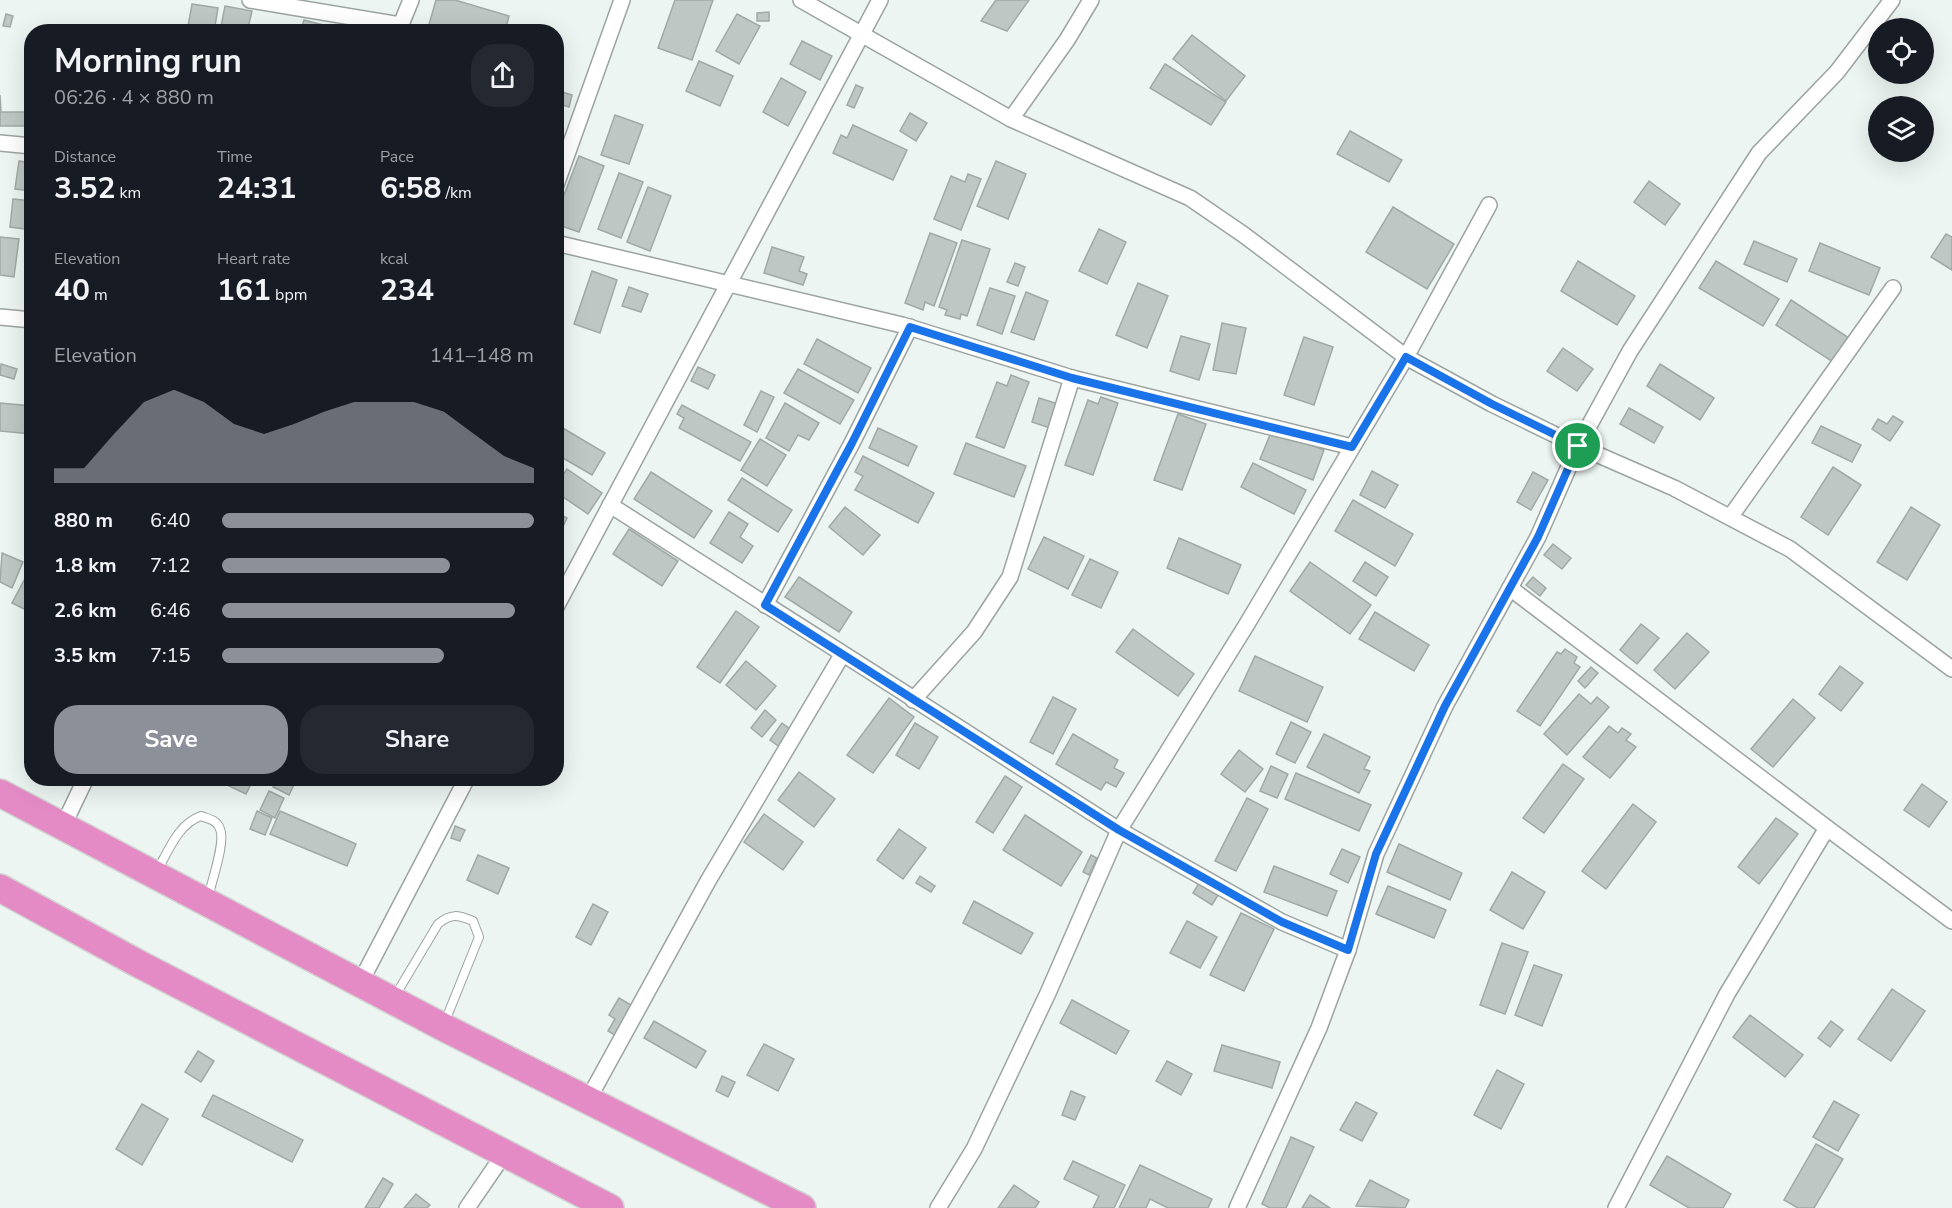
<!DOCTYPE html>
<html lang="en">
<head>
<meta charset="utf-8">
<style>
  :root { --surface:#171b24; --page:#242831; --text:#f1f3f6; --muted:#9ea1a6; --accent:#8c9099 }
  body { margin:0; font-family:"Nunito Sans",sans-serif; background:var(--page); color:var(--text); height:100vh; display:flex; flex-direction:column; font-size:22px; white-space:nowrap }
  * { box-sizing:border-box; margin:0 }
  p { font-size:20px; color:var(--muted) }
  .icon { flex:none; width:33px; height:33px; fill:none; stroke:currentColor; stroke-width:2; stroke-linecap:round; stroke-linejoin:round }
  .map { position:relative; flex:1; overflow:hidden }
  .drawer { position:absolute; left:24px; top:24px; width:540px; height:762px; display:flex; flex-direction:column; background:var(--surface); border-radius:24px; box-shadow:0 6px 24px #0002 }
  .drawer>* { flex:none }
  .controls { position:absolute; left:1868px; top:18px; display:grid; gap:12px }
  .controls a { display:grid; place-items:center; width:66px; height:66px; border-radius:50%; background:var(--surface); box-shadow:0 6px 24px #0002; font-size:30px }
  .pin { position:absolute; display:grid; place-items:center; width:51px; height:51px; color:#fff; margin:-26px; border:3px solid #fff; border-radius:50%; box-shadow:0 2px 6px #0007 }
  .round { display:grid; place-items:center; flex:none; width:63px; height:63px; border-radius:24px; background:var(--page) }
  .headline { display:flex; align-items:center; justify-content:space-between; height:102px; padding:0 30px }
  h1 { font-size:33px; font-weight:700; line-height:45px }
  .metrics { display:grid; grid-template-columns:repeat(3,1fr); gap:9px; height:102px; padding:6px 30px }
  .metrics div { display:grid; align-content:center }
  .metrics b { font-size:30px; font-weight:700 }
  .metrics small { font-size:16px; font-weight:400 }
  .metrics p { font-size:16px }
  .chart { height:168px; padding:12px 30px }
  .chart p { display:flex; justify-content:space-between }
  .chart svg { width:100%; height:108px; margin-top:6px; fill:var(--accent); opacity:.7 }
  .primary-button { display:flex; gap:12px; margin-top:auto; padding:12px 30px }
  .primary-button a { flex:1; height:69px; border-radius:24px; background:var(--accent); color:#fff; font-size:24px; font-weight:700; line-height:69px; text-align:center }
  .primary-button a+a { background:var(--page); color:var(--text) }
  ul { padding:0 30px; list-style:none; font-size:20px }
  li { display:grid; grid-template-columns:96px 72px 1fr; align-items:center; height:45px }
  li i { height:15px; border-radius:8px; background:var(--accent) }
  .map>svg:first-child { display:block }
</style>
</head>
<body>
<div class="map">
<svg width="1952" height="1208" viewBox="0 0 1952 1208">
  <rect width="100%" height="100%" fill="#ecf5f2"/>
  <!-- building -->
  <g fill="#bec7c4" stroke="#a1a9a6" stroke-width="1.5">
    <path d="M436,0H455L509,16L505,32H441L428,28Z"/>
    <path d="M675,0H713L692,60L658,48Z"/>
    <path d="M996,0H1029L1007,31L981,21Z"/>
    <path d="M192,4L218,8L214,32H187Z"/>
    <path d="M225,6L252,11L247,32H220Z"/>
    <path d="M769,12V21H757V13Z"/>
    <path d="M6,14L13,16L10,27L3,26Z"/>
    <path d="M737,14L760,26L739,64L716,51Z"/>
    <path d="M304,20L351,32H300Z"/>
    <path d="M1192,35L1245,76L1226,101L1173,59Z"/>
    <path d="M802,41L832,56L820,80L790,64Z"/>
    <path d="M699,61L733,76L720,106L686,91Z"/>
    <path d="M1165,64L1226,102L1211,125L1150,88Z"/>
    <path d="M781,78L806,92L788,126L763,112Z"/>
    <path d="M856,85L863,88L854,108L847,105Z"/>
    <path d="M556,90L572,95L569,107L556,103Z"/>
    <path d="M0,95L1,112H32V126H0Z"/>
    <path d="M910,113L927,123L916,141L900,131Z"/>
    <path d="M615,115L643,125L629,164L601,155Z"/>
    <path d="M853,125L907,150L893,180L833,153L841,135L847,138Z"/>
    <path d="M1350,131L1402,160L1389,182L1337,154Z"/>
    <path d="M579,156L604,166L579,232L556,224V216Z"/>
    <path d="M19,161L32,163V191L15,189Z"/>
    <path d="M996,161L1026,174L1008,219L977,206Z"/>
    <path d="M619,173L643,182L621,238L598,229Z"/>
    <path d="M968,174L981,179L961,230L934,219L951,176L965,182Z"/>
    <path d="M1649,181L1680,204L1665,225L1634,202Z"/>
    <path d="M648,187L671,196L650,251L627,242Z"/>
    <path d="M13,199L32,201V230L10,227Z"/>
    <path d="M1393,207L1454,244L1427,289L1366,252Z"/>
    <path d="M1099,229L1126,242L1107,284L1079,271Z"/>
    <path d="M930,233L957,243L934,306L925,302L923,310L905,303Z"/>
    <path d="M1946,234L1952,237V270L1931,257Z"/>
    <path d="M0,237L19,239L14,277L0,275Z"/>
    <path d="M962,240L990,249L967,316L961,314L960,319L945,315L947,310L939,307Z"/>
    <path d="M1754,241L1797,259L1787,282L1744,264Z"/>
    <path d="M1820,243L1880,268L1869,295L1809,271Z"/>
    <path d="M772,247L804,257L799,271L807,274L803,285L764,273Z"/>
    <path d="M1578,261L1635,296L1617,325L1561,291Z"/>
    <path d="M1716,261L1779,299L1763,326L1699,288Z"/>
    <path d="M1015,263L1025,267L1018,286L1007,282Z"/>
    <path d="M592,271L617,280L600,333L574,324Z"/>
    <path d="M1138,283L1168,296L1147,348L1116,335Z"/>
    <path d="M629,287L648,294L641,312L622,306Z"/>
    <path d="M990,288L1015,296L1002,334L977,325Z"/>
    <path d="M1026,292L1048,301L1034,340L1011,332Z"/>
    <path d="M1791,300L1849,338L1833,362L1776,325Z"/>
    <path d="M1222,323L1246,328L1236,374L1213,370Z"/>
    <path d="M1181,336L1210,344L1199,380L1170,371Z"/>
    <path d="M1304,337L1333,347L1314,405L1284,395Z"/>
    <path d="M817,339L871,368L858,393L804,364Z"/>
    <path d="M1563,348L1593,369L1577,391L1547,371Z"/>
    <path d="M1,364L17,369L14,379L0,375Z"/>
    <path d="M1660,364L1714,398L1700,420L1647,386Z"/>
    <path d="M698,367L715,375L708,389L691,381Z"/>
    <path d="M798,369L854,400L840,424L784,393Z"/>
    <path d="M1011,375L1029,382L1004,448L976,437L997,382L1007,386Z"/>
    <path d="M761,391L774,397L757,432L744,425Z"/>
    <path d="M1101,397L1118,403L1093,475L1065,465L1088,400L1098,404Z"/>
    <path d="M1039,398L1058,404L1050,428L1032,422Z"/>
    <path d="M0,403L32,406V434L0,431Z"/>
    <path d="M785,403L819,423L809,440L798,435L789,451L766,438Z"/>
    <path d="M682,405L751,442L740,461L679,428L684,418L677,414Z"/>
    <path d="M1629,408L1663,427L1654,443L1620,424Z"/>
    <path d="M1178,414L1206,424L1182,490L1154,480Z"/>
    <path d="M1893,416L1903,422L1890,441L1872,429L1878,419L1887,424Z"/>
    <path d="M556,424L605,453L592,475L556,454Z"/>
    <path d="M1821,426L1861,445L1852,462L1812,443Z"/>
    <path d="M878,428L917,446L908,466L869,448Z"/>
    <path d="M1272,430L1324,450L1313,480L1260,459Z"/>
    <path d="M760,439L786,455L767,486L741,470Z"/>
    <path d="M966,443L1026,466L1014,497L954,474Z"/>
    <path d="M863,456L934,493L918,523L855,490L863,476L855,472Z"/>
    <path d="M1253,463L1306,490L1294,514L1241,487Z"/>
    <path d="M1833,467L1861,485L1828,535L1801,517Z"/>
    <path d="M567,469L602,493L588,514L556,492V485Z"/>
    <path d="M1372,471L1398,485L1385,508L1360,495Z"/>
    <path d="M651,472L712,511L694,538L634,499Z"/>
    <path d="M1533,472L1548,480L1531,510L1517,502Z"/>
    <path d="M742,478L792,510L778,532L728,500Z"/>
    <path d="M1353,500L1413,534L1395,566L1335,531Z"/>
    <path d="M845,507L880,535L863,555L829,527Z"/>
    <path d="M1911,507L1940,525L1907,580L1877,562Z"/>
    <path d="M556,512L567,518L557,539H556Z"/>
    <path d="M729,512L748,524L740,537L753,546L742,563L710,543Z"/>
    <path d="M629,529L678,561L662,586L613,554Z"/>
    <path d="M1044,537L1084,556L1068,589L1028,569Z"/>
    <path d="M1179,538L1241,565L1228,594L1167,568Z"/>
    <path d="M1553,544L1571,558L1562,569L1544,555Z"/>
    <path d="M2,553L23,562L12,588L0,582Z"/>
    <path d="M1090,559L1118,572L1101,608L1072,595Z"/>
    <path d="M1310,562L1371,605L1350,634L1290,591Z"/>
    <path d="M1365,562L1388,577L1376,596L1353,581Z"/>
    <path d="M28,573L32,575V613L12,603Z"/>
    <path d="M799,577L852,612L839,632L785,597Z"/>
    <path d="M1533,577L1546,588L1540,596L1526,585Z"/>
    <path d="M736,611L759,627L720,683L697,667Z"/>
    <path d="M1375,612L1429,645L1414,671L1359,639Z"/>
    <path d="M1641,624L1659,638L1637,664L1620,650Z"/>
    <path d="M1133,629L1194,674L1178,696L1116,652Z"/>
    <path d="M1687,633L1709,652L1675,689L1654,670Z"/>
    <path d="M1565,649L1577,657L1574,663L1580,667L1540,726L1517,711L1557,652L1561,654Z"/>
    <path d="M1255,656L1323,687L1307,722L1239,691Z"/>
    <path d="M746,661L776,686L756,710L726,685Z"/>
    <path d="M1840,666L1863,683L1841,711L1819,694Z"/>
    <path d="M1591,667L1598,673L1585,688L1578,681Z"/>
    <path d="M1579,694L1591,704L1597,697L1609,707L1567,755L1544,734Z"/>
    <path d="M1053,697L1076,709L1053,754L1030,742Z"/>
    <path d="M889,698L914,717L873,773L847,755Z"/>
    <path d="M1793,699L1815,718L1773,767L1751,749Z"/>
    <path d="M765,710L776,720L762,737L751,728Z"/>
    <path d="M1291,722L1311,732L1295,763L1276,754Z"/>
    <path d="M782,723L793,731L781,748L770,740Z"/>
    <path d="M915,723L938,737L919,769L896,755Z"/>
    <path d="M1609,726L1618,733L1622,728L1631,734L1626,740L1636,747L1610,778L1583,757Z"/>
    <path d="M1073,734L1118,760L1114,768L1124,773L1116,787L1106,782L1101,790L1056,764Z"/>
    <path d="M1324,734L1370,757L1364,769L1370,771L1359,793L1307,767Z"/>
    <path d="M1239,750L1263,769L1245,792L1221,774Z"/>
    <path d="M1563,764L1584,779L1544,833L1523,818Z"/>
    <path d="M1271,766L1288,774L1277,798L1260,791Z"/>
    <path d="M799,772L835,799L814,827L778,800Z"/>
    <path d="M1296,773L1371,805L1359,831L1285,799Z"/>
    <path d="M1005,776L1022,787L993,833L976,822Z"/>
    <path d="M233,778H254L246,794L229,786Z"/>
    <path d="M278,778H297L289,795L273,787Z"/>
    <path d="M1922,784L1947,802L1929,827L1904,810Z"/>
    <path d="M269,791L284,798L275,818L260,810Z"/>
    <path d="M1247,798L1268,809L1236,871L1215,861Z"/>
    <path d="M1633,804L1656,822L1606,889L1582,871Z"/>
    <path d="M257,811L272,818L265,835L250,829Z"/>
    <path d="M280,811L356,844L347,866L270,834Z"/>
    <path d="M764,814L803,842L783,870L744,842Z"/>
    <path d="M1025,815L1082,852L1061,886L1003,850Z"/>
    <path d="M1776,818L1798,834L1759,884L1738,867Z"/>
    <path d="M455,826L465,830L460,841L451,838Z"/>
    <path d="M899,829L926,848L903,879L877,860Z"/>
    <path d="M1399,844L1462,873L1450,900L1387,872Z"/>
    <path d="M1342,849L1360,857L1348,883L1330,874Z"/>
    <path d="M478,855L509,868L498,894L467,880Z"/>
    <path d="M1091,855L1097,858L1089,875L1083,872Z"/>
    <path d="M1274,866L1337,891L1327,916L1264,892Z"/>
    <path d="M1512,872L1545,892L1523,929L1490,910Z"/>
    <path d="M920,876L935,886L931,892L916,883Z"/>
    <path d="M1199,883L1218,895L1212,905L1193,893Z"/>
    <path d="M1388,886L1446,910L1434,938L1376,914Z"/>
    <path d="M974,901L1033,933L1021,954L963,923Z"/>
    <path d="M593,904L608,912L591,945L576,937Z"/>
    <path d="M1241,913L1274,929L1244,991L1210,975Z"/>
    <path d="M1187,921L1217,937L1200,968L1170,953Z"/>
    <path d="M1502,943L1528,952L1505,1014L1480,1005Z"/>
    <path d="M1534,965L1562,975L1542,1026L1515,1015Z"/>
    <path d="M1892,989L1925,1011L1891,1061L1858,1039Z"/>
    <path d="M619,998L636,1008L618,1037L608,1031L615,1019L609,1015Z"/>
    <path d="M1072,1000L1129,1031L1116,1054L1060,1023Z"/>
    <path d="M1750,1015L1803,1055L1785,1077L1733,1037Z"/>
    <path d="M654,1021L706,1051L696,1068L644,1038Z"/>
    <path d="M1831,1021L1843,1030L1830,1047L1818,1038Z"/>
    <path d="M764,1044L794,1059L778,1091L747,1075Z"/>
    <path d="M1222,1045L1280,1062L1272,1088L1214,1071Z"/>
    <path d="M198,1051L214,1061L201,1082L185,1072Z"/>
    <path d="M1167,1061L1192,1074L1181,1095L1156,1081Z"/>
    <path d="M1497,1070L1524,1084L1501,1129L1474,1115Z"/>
    <path d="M722,1076L735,1082L728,1097L716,1091Z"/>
    <path d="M1071,1091L1085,1097L1075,1120L1062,1115Z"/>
    <path d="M213,1095L303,1140L292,1162L202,1116Z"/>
    <path d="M1834,1101L1859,1115L1838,1151L1813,1137Z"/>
    <path d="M1356,1102L1377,1113L1362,1141L1340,1130Z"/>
    <path d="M142,1104L168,1119L142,1165L116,1149Z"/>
    <path d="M1291,1137L1314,1147L1286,1208H1270L1262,1204Z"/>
    <path d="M1816,1144L1843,1159L1814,1208H1798L1784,1200Z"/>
    <path d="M1667,1156L1731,1194L1723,1208H1689L1650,1185Z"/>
    <path d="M1073,1161L1125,1185L1114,1208H1093L1099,1196L1064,1179Z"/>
    <path d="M1140,1165L1212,1199L1208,1208H1168L1150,1199L1146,1208H1119Z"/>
    <path d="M383,1178L393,1184L379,1208H365Z"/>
    <path d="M1370,1180L1409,1200L1405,1208L1356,1206Z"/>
    <path d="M1014,1185L1039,1202L1035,1208H998Z"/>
    <path d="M416,1194L430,1205L427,1208H404Z"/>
    <path d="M1310,1195L1330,1208H1302Z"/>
  </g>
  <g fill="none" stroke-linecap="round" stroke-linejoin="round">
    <!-- lane casing -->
    <g stroke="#9ca4a1" stroke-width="10">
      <g id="lane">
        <path d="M157,871C169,850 178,824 201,816C209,819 217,820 220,829C226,842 211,883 208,898"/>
        <path d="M395,996L438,924C451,913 458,915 473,921L479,937L444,1024"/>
      </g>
    </g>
    <!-- street casing -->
    <g stroke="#9ca4a1" stroke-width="18">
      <g id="street">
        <path d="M250,0L400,25"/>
        <path d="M801,0L1011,119L1190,198L1244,235L1406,357L1489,205"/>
        <path d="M398,32L411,0"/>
        <path d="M1011,119L1067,40L1091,0"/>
        <path d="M0,143L32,146"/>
        <path d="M556,185L622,0"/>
        <path d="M556,243L902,325L1072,378L1352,447"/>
        <path d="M0,317L32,320"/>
        <path d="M610,505L1119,830L1282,922L1348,950"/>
        <path d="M1731,516L1893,288"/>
        <path d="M1510,588L1827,828L1727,994L1616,1208"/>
        <path d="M765,605L852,443L910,327"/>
        <path d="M556,607L880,0"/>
        <path d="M913,700L974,632L1010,577L1072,378"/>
        <path d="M63,826L86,778"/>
        <path d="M1827,828L1952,921"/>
        <path d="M360,983L467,778"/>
        <path d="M589,1098L708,881L842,655"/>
        <path d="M467,1208L504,1154"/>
        <path d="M938,1208L974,1149L1048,993L1119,830L1247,624L1406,357L1492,404L1578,446L1630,351L1759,153L1837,72L1892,0"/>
        <path d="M1237,1208L1319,1028L1348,950L1376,854L1445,706L1538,537L1578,446L1674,488L1790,549L1952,669"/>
      </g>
    </g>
    <!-- highway casing -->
    <g stroke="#d2d2d2" stroke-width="30">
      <g id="highway">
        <path d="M0,793L443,1027L802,1208"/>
        <path d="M0,888L139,964L610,1208"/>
      </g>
    </g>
    <!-- lane -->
    <use href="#lane" stroke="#fff" stroke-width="8"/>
    <!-- street -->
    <use href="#street" stroke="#fff" stroke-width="15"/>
    <!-- highway -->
    <use href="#highway" stroke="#e48bc5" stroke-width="27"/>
  </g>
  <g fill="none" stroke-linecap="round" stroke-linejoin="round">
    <!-- route casing -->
    <g stroke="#fff" stroke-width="12">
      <path id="route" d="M910,327L1072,378L1352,447L1406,357L1492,404L1578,446L1538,537L1445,706L1376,854L1348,950L1282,922L1119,830L765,605L852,443Z"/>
    </g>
    <!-- route -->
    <use href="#route" stroke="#1a73e8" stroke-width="8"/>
  </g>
</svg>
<div class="controls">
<a><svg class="icon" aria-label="locate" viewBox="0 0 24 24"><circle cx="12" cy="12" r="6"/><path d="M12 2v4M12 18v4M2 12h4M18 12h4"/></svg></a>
<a><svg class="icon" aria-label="layers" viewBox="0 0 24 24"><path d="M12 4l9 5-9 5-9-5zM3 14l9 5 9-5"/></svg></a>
</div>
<div class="pin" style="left:1578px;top:446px;background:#1e9e55"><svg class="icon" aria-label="arrive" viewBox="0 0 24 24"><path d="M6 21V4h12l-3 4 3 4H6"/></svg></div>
<section class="drawer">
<div class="headline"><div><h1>Morning run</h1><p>06:26 · 4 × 880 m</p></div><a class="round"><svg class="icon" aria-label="share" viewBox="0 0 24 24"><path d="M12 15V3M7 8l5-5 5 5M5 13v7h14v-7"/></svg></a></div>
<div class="metrics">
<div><p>Distance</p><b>3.52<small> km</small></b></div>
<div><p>Time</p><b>24:31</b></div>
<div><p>Pace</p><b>6:58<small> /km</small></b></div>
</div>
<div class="metrics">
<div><p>Elevation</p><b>40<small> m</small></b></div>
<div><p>Heart rate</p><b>161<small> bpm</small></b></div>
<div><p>kcal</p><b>234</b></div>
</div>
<div class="chart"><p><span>Elevation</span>141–148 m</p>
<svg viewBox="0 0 160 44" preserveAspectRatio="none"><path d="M0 44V38L10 38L20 24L30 11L40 6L50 11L60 20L70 24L80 20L90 15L100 11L110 11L120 11L130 15L140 24L150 33L160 38V44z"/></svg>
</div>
<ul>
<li><b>880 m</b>6:40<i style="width:100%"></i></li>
<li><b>1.8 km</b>7:12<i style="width:73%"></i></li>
<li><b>2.6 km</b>6:46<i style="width:94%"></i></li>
<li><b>3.5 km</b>7:15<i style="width:71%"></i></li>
</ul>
<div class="primary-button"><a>Save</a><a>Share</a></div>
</section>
</div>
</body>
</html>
